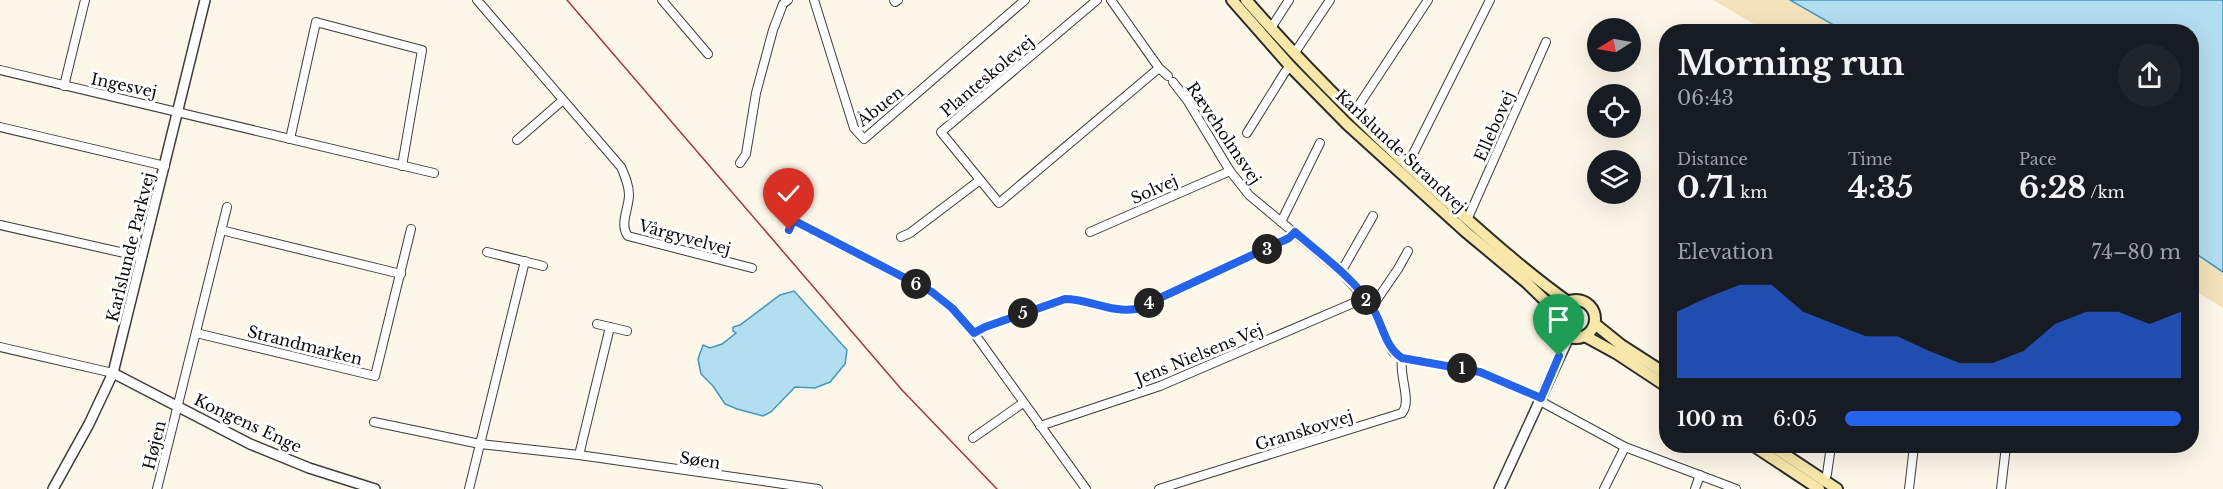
<!DOCTYPE html>
<html lang="en">
<head>
<meta charset="utf-8">
<style>
  :root { --surface:#171b24; --page:#20242c; --text:#f1f3f6; --muted:#9ea1a6; --accent:#2563eb }
  body { margin:0; font-family:"Libre Baskerville",serif; background:var(--page); color:var(--text); height:100vh; display:flex; flex-direction:column; font-size:22px; white-space:nowrap }
  * { box-sizing:border-box; margin:0 }
  p { font-size:20px; color:var(--muted) }
  .icon { flex:none; width:33px; height:33px; fill:none; stroke:currentColor; stroke-width:2; stroke-linecap:round; stroke-linejoin:round }
  .map { position:relative; flex:1; overflow:hidden }
  .drawer { position:absolute; left:1659px; top:24px; width:540px; height:429px; display:flex; flex-direction:column; background:var(--surface); border-radius:24px; box-shadow:0 6px 24px #0002 }
  .drawer>* { flex:none }
  .needle { width:39px; rotate:259deg }
  .tools { position:absolute; left:1587px; top:18px; display:grid; gap:12px }
  .tools a { display:grid; place-items:center; width:54px; height:54px; border-radius:50%; background:var(--surface); box-shadow:0 6px 24px #0002; font-size:30px }
  .pin { position:absolute; display:grid; place-items:center; width:51px; height:51px; color:#fff; margin:-62px -26px; border-radius:50% 50% 50% 0; rotate:-45deg; box-shadow:0 0 6px #0007 }
  .pin .icon { rotate:45deg }
  .km { position:absolute; width:30px; height:30px; margin:-15px; border-radius:50%; background:#222; color:#fff; font-size:16px; line-height:30px; text-align:center }
  .round { display:grid; place-items:center; flex:none; width:63px; height:63px; border-radius:32px; background:var(--page) }
  .overview { display:flex; align-items:center; justify-content:space-between; height:102px; padding:0 18px }
  h1 { font-size:33px; font-weight:700; line-height:45px }
  .stats { display:grid; grid-template-columns:repeat(3,1fr); gap:9px; height:102px; padding:6px 18px }
  .stats div { display:grid; align-content:center }
  .stats b { font-size:30px; font-weight:700 }
  .stats small { font-size:16px; font-weight:400 }
  .stats p { font-size:16px }
  .chart { height:168px; padding:12px 18px }
  .chart p { display:flex; justify-content:space-between }
  .chart svg { width:100%; height:108px; margin-top:6px; fill:var(--accent); opacity:.7 }
  ul { padding:0 18px; list-style:none; font-size:20px }
  li { display:grid; grid-template-columns:96px 72px 1fr; align-items:center; height:45px }
  li i { height:15px; border-radius:8px; background:var(--accent) }
  .map>svg:first-child { display:block }
</style>
</head>
<body>
<div class="map">
<svg width="2223" height="489" viewBox="0 0 2223 489">
  <rect width="100%" height="100%" fill="#fdf7e9"/>
  <!-- sand -->
  <g fill="#f4e3ba">
    <path d="M1713,0H1790L1844,31H1766Z"/>
    <path d="M2192,251L2223,272V308L2192,289Z"/>
  </g>
  <!-- water -->
  <g fill="#b3def0" stroke="#4197c0" stroke-width="1.5">
    <path d="M1790,0H2223V272L2192,251V32L1844,31Z"/>
    <path d="M794,291L847,350L845,364L830,382L815,388L795,387L771,412L763,416L737,409L725,404L713,386L701,374L698,359L703,345L710,348L722,344L736,333L733,331V327L740,325L780,295Z"/>
  </g>
  <g fill="none" stroke-linecap="round" stroke-linejoin="round">
    <!-- minor casing -->
    <g stroke="#3d3d3d" stroke-width="10">
      <g id="minor">
        <path d="M477,0L621,167C625,176 629,185 629,195C629,208 619,225 628,236L752,268"/>
        <path d="M662,0L708,54"/>
        <path d="M814,0L854,128L864,139L1025,0"/>
        <path d="M894,0L895,2L898,0"/>
        <path d="M1097,0L941,132L999,203L1159,68"/>
        <path d="M1111,0L1159,68L1168,76"/>
        <path d="M1271,28L1289,0"/>
        <path d="M1294,54L1330,0"/>
        <path d="M0,70L434,173"/>
        <path d="M1173,82L1187,100L1230,171L1249,195L1341,272L1372,307L1389,345L1393,352L1402,358L1480,372L1541,398"/>
        <path d="M64,86L85,0"/>
        <path d="M1353,114L1428,0"/>
        <path d="M0,127L165,166"/>
        <path d="M1247,133L1285,72L1290,66"/>
        <path d="M290,139L316,22L422,50L402,166"/>
        <path d="M517,140L563,100"/>
        <path d="M740,163L746,154L756,93L773,30L783,4L788,0"/>
        <path d="M1407,166L1490,0"/>
        <path d="M1467,220L1546,42"/>
        <path d="M1281,222L1320,143"/>
        <path d="M0,225L142,257"/>
        <path d="M221,230L401,274"/>
        <path d="M789,230L793,220L932,292L952,307L974,333L1086,489"/>
        <path d="M1090,232L1230,171"/>
        <path d="M901,237L910,233L980,180"/>
        <path d="M487,252L543,266"/>
        <path d="M1341,272L1373,216"/>
        <path d="M1372,307L1398,269L1408,251"/>
        <path d="M597,324L627,331"/>
        <path d="M196,333L375,376L411,229"/>
        <path d="M974,333L985,327L1065,299C1089,299 1111,313 1135,309L1289,238L1295,232"/>
        <path d="M0,347L113,373"/>
        <path d="M1540,401L1625,447L1736,489"/>
        <path d="M374,422L480,444L579,455L818,489"/>
        <path d="M1040,426L1160,386L1365,298"/>
        <path d="M973,438L1023,403"/>
        <path d="M579,455L610,327"/>
        <path d="M1824,481L1827,474L1831,446"/>
        <path d="M157,489L227,207"/>
        <path d="M469,489L525,261"/>
        <path d="M1159,489L1402,413C1412,401 1399,377 1402,358"/>
        <path d="M1604,489L1625,447"/>
        <path d="M1695,489L1700,475"/>
        <path d="M1909,489L1914,446"/>
        <path d="M2001,489L2006,446"/>
      </g>
    </g>
    <!-- tertiary casing -->
    <g stroke="#3d3d3d" stroke-width="12">
      <g id="tertiary">
        <path d="M113,373L250,444L309,468L375,489"/>
        <path d="M53,489L89,424L113,373L205,0"/>
        <path d="M1499,489L1569,337"/>
      </g>
    </g>
    <!-- secondary casing -->
    <g stroke="#2c2c2c" stroke-width="14">
      <g id="secondary">
        <path d="M1232,0L1290,66L1347,124L1466,232L1526,282L1558,313"/>
        <path d="M1246,0C1309,72 1377,139 1449,203C1487,237 1526,272 1568,302"/>
        <circle cx="1576" cy="319" r="19"/>
        <path d="M1595,324L1621,345L1666,374"/>
        <path d="M1585,336L1616,353L1666,386"/>
        <path d="M1754,446L1819,489"/>
        <path d="M1772,446L1837,489"/>
      </g>
    </g>
    <!-- minor -->
    <use href="#minor" stroke="#fff" stroke-width="8"/>
    <!-- tertiary -->
    <use href="#tertiary" stroke="#fff" stroke-width="9"/>
    <!-- secondary -->
    <use href="#secondary" stroke="#f7e8aa" stroke-width="10"/>
    <!-- tram -->
    <path stroke="#ac3040" stroke-width="1.5" d="M567,0L902,390L997,489"/>
  </g>
  <g fill="none" stroke-linecap="round" stroke-linejoin="round">
    <!-- route casing -->
    <g stroke="#fff" stroke-width="12">
      <path id="route" d="M789,230L793,220L932,292L952,308L974,333L985,327L1065,299C1089,299 1111,313 1136,309L1289,238L1295,232C1320,254 1354,278 1372,307C1383,324 1384,346 1402,358L1480,372L1541,398L1559,356"/>
    </g>
    <!-- route -->
    <use href="#route" stroke="#2563eb" stroke-width="8"/>
  </g>
  <g text-anchor="middle" stroke-width="6" stroke-linejoin="round" paint-order="stroke">
    <!-- street labels -->
    <g font-size="16" fill="#0a0a0a" stroke="#fff">
      <text transform="translate(987 76) rotate(-40)" y="6">Planteskolevej</text>
      <text transform="translate(124 85) rotate(12)" y="6">Ingesvej</text>
      <text transform="translate(880 106) rotate(-38)" y="6">Åbuen</text>
      <text transform="translate(1494 126) rotate(-66)" y="6">Ellebovej</text>
      <text transform="translate(1224 133) rotate(56)" y="6">Ræveholmsvej</text>
      <text transform="translate(1401 151) rotate(43)" y="6">Karlslunde Strandvej</text>
      <text transform="translate(1154 189) rotate(-24)" y="6">Solvej</text>
      <text transform="translate(685 237) rotate(15)" y="6">Vårgyvelvej</text>
      <text transform="translate(130 247) rotate(-76)" y="6">Karlslunde Parkvej</text>
      <text transform="translate(305 345) rotate(14)" y="6">Strandmarken</text>
      <text transform="translate(1199 354) rotate(-22)" y="6">Jens Nielsens Vej</text>
      <text transform="translate(248 423) rotate(25)" y="6">Kongens Enge</text>
      <text transform="translate(1304 430) rotate(-17)" y="6">Granskovvej</text>
      <text transform="translate(154 445) rotate(-76)" y="6">Højen</text>
      <text transform="translate(700 460) rotate(8)" y="6">Søen</text>
    </g>
  </g>
</svg>
<div class="tools">
<a><svg class="needle" viewBox="-14 -14 28 28"><path d="M0-13l5 13h-10z" fill="#e53935"/><path d="M0 13l5-13h-10z" fill="#9ea1a6"/></svg></a>
<a><svg class="icon" aria-label="locate" viewBox="0 0 24 24"><circle cx="12" cy="12" r="6"/><path d="M12 2v4M12 18v4M2 12h4M18 12h4"/></svg></a>
<a><svg class="icon" aria-label="layers" viewBox="0 0 24 24"><path d="M12 4l9 5-9 5-9-5zM3 14l9 5 9-5"/></svg></a>
</div>
<div class="pin" style="left:1559px;top:356px;background:#1e9e55"><svg class="icon" aria-label="arrive" viewBox="0 0 24 24"><path d="M6 21V4h12l-3 4 3 4H6"/></svg></div>
<div class="pin" style="left:789px;top:230px;background:#d93025"><svg class="icon" aria-label="check" viewBox="0 0 24 24"><path d="M5 12l5 5 9-10"/></svg></div>
<b class="km" style="left:1462px;top:368px">1</b>
<b class="km" style="left:1366px;top:300px">2</b>
<b class="km" style="left:1267px;top:249px">3</b>
<b class="km" style="left:1149px;top:303px">4</b>
<b class="km" style="left:1023px;top:313px">5</b>
<b class="km" style="left:916px;top:284px">6</b>
<section class="drawer">
<div class="overview"><div><h1>Morning run</h1><p>06:43</p></div><a class="round"><svg class="icon" aria-label="share" viewBox="0 0 24 24"><path d="M12 15V3M7 8l5-5 5 5M5 13v7h14v-7"/></svg></a></div>
<div class="stats">
<div><p>Distance</p><b>0.71<small> km</small></b></div>
<div><p>Time</p><b>4:35</b></div>
<div><p>Pace</p><b>6:28<small> /km</small></b></div>
</div>
<div class="chart"><p><span>Elevation</span>74–80 m</p>
<svg viewBox="0 0 160 44" preserveAspectRatio="none"><path d="M0 44V17L10 11L20 6L30 6L40 17L50 22L60 27L70 27L80 33L90 38L100 38L110 33L120 22L130 17L140 17L150 22L160 17V44z"/></svg>
</div>
<ul>
<li><b>100 m</b>6:05<i style="width:100%"></i></li>
</ul>
</section>
</div>
</body>
</html>
